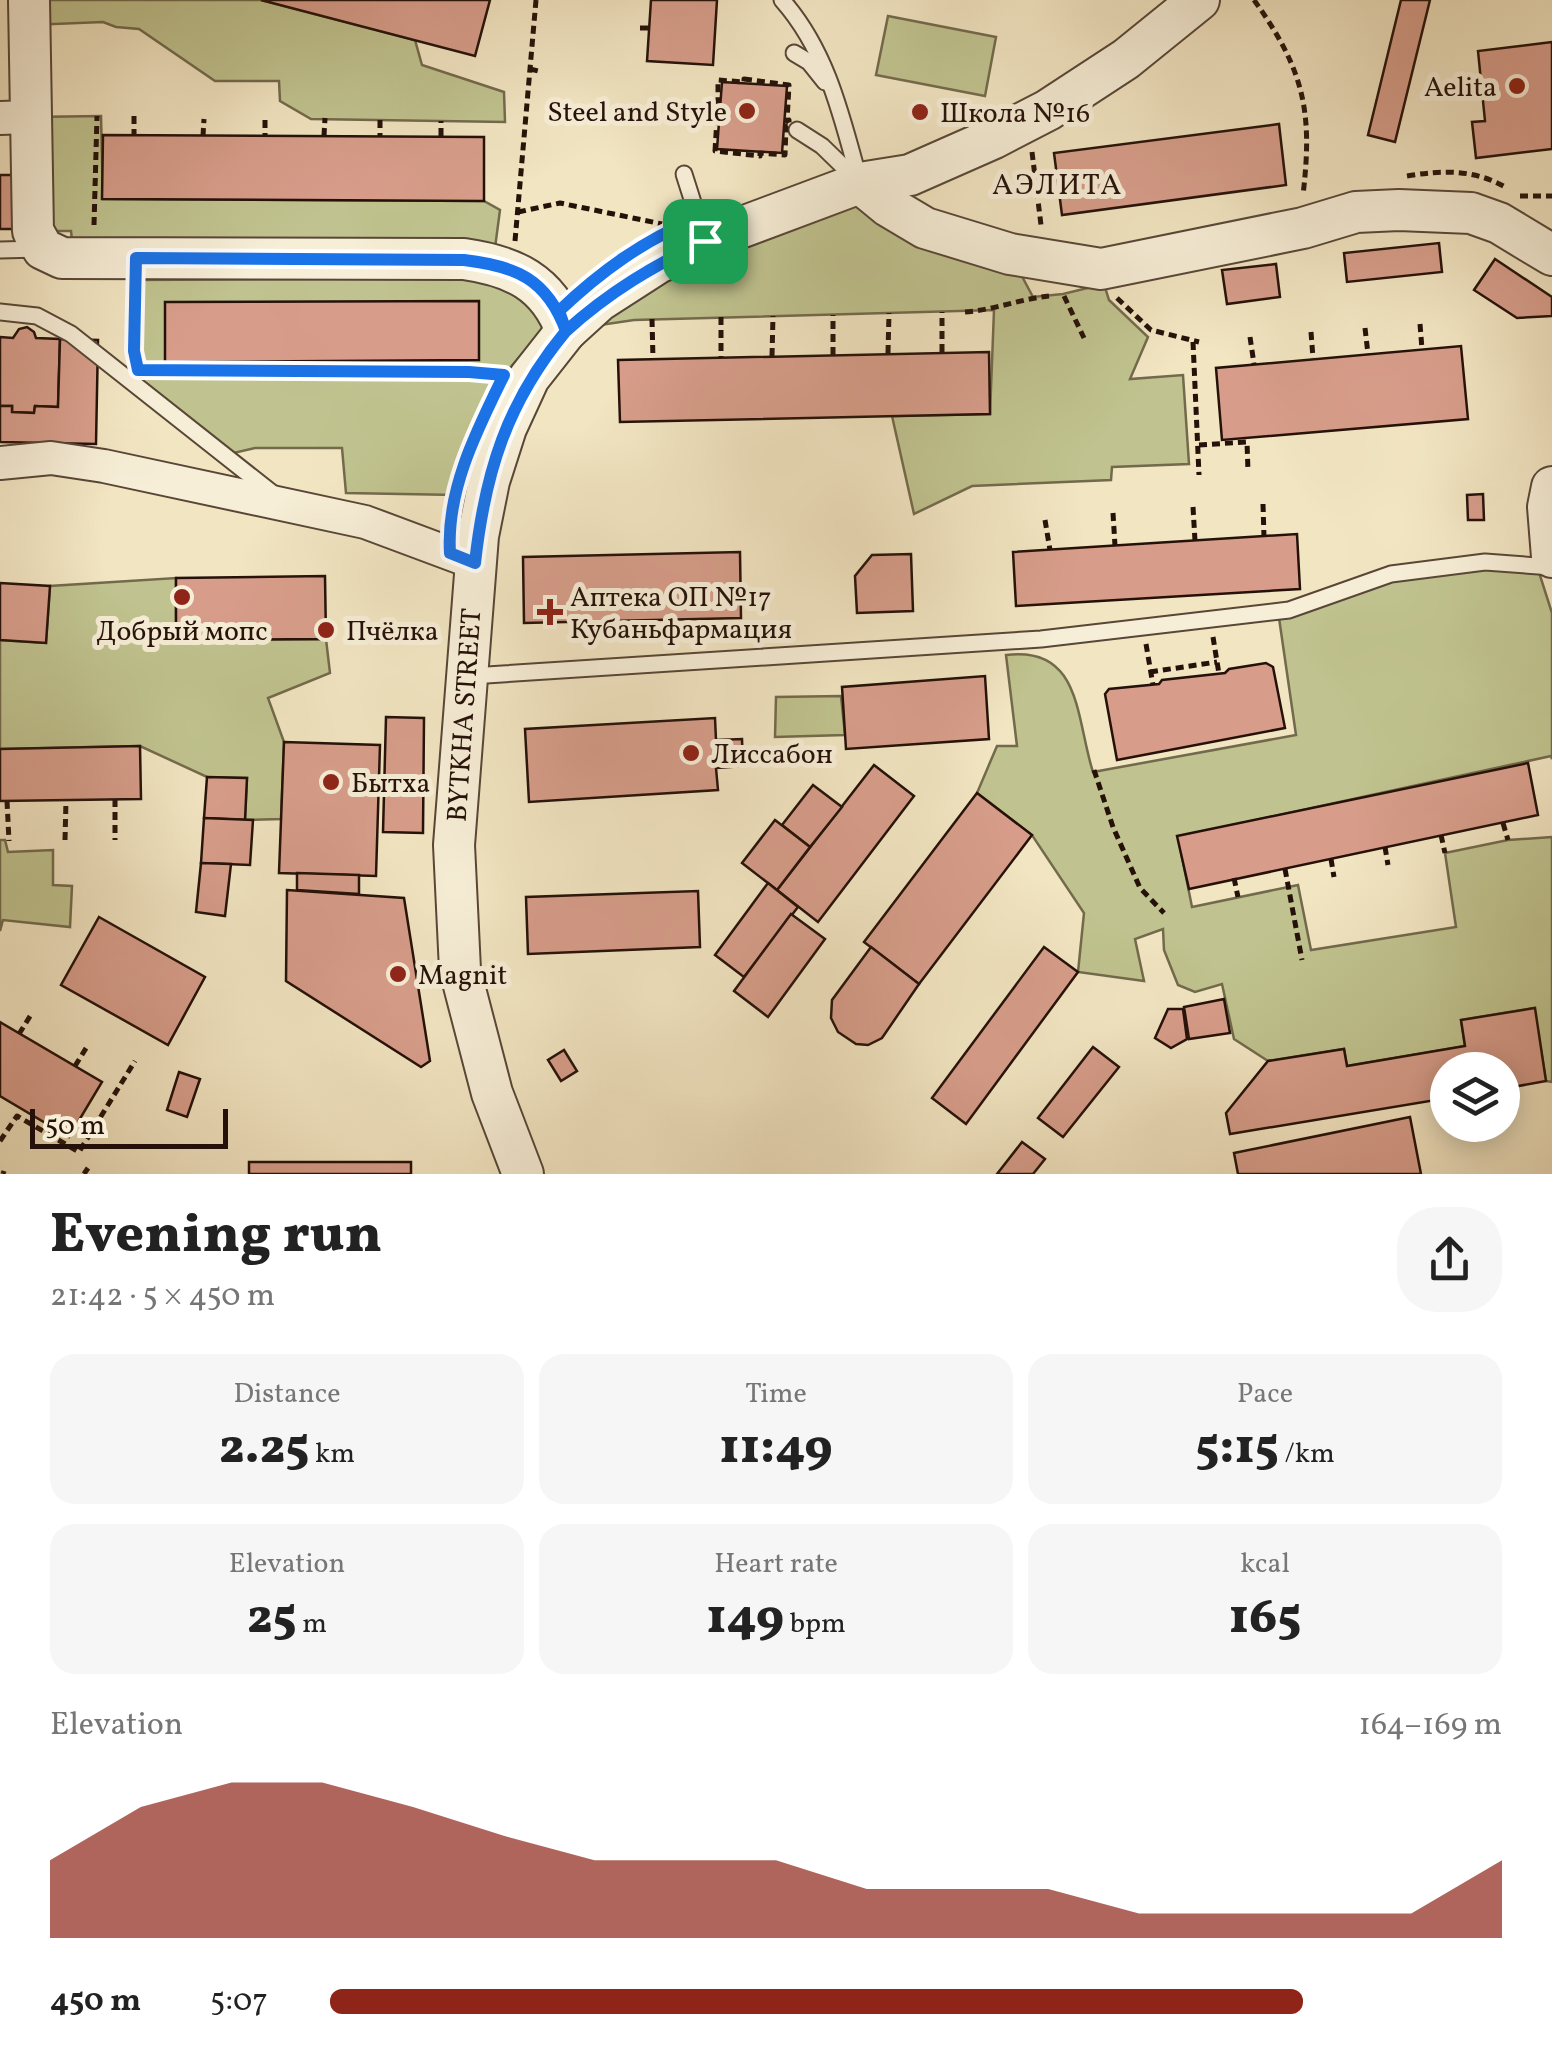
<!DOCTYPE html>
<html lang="en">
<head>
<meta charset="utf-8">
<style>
  :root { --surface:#fff; --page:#f6f6f6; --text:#222; --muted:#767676; --accent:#8f2418 }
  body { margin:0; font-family:Vollkorn,serif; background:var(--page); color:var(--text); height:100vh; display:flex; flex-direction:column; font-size:38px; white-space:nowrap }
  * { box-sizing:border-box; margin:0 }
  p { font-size:32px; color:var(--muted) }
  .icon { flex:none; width:55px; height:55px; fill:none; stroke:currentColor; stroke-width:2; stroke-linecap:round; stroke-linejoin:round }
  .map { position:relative; height:1174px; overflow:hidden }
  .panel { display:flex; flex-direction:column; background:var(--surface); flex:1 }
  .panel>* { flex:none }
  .tools { position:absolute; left:1430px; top:1052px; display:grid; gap:20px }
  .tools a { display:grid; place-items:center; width:90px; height:90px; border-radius:50%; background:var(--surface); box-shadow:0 5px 25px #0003; font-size:50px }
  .scale { position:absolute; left:30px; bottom:25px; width:198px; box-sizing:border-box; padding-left:10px; border:5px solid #251109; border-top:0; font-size:28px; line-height:35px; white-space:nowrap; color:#251109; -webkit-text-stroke:8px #f7eed7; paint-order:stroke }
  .pin { position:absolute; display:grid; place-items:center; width:85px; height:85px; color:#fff; margin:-42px; border-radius:20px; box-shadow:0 5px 15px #0006 }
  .round { display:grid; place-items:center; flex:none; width:105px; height:105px; border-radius:40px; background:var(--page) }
  .overview { display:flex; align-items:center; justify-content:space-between; height:170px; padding:0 50px }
  h1 { font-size:55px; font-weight:800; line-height:75px }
  .figures { display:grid; grid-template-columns:repeat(3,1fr); gap:15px; height:170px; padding:10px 50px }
  .figures div { display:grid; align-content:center; border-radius:25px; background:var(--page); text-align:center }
  .figures b { font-size:50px; font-weight:800 }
  .figures small { font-size:28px; font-weight:400 }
  .figures p { font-size:28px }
  .chart { height:280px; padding:20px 50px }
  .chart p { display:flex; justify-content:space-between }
  .chart svg { width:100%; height:180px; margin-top:10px; fill:var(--accent); opacity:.7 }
  ul { padding:0 50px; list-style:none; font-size:32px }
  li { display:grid; grid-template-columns:160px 120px 1fr; align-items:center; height:75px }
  li i { height:25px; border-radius:12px; background:var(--accent) }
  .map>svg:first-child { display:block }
</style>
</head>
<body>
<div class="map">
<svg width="1552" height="1174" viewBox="0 0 1552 1174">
  <rect width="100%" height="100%" fill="#f2e5c2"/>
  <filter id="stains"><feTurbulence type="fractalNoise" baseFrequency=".002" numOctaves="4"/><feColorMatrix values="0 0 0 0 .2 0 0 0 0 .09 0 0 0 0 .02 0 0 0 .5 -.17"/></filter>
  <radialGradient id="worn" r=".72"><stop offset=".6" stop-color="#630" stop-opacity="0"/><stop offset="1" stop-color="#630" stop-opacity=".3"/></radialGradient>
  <!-- green -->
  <g fill="#c0c38f" stroke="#726a4c" stroke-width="2.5">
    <path d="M29,0H261L415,40L422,65L504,92L505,122L311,119L280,101L279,81H215L139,29L116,27L103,22L30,25Z"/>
    <path d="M888,16L996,37L985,96L876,75Z"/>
    <path d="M101,116L103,199L484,201L500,210L493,263L74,258L71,231H33L31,117Z"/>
    <path d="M860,183L1010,254L1033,297L1063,294L1104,284L1109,300L1148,337L1130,379L1183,375L1189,464L1112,467L1111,480L972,486L914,514L892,416L990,414L994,310L634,320L587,327L599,301Z"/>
    <path d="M459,278C498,280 525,293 546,326L504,375L474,434L457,495L346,493L342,448H255L225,455L127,377L136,280Z"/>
    <path d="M1537,566L1552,613V759L1551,756L1178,837L1192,907L1298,885L1311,950L1456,927L1445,853L1508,840L1552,837V1082L1546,1081L1534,1008L1461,1020L1465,1046L1347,1066L1344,1049L1268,1061L1234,1039L1222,984L1195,992L1178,985L1164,950L1163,929L1135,939L1144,981L1078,972L1084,913L1032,835L977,793L997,746H1017L1006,655C1082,645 1076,720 1093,772L1296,735L1278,611L1391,574Z"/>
    <path d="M176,578V640L326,639L330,673L268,698L284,742L281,819L245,820L247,778L207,777L140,746L0,749V640L46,643L50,586Z"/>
    <path d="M841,696L845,735L775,737L776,697Z"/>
    <path d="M0,840H5L8,852L53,850V885L72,886L70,927L3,920L0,931Z"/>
  </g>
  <!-- building -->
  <g fill="#d79d8a" stroke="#251109" stroke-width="2.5">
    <path d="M261,0H490L475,56Z"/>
    <path d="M651,0H717L713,65L647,61Z"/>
    <path d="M1401,0H1430L1395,142L1368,135Z"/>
    <path d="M1552,42V149L1476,158L1472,122L1485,121L1478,51Z"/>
    <path d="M722,82L787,86L782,153L717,149Z"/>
    <path d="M1279,124L1286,185L1062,215L1054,153Z"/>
    <path d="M103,135L484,137V201L102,199Z"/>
    <path d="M0,175H23L24,229H0Z"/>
    <path d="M1439,243L1442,272L1347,282L1344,253Z"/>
    <path d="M1495,259L1552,297V316L1517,318L1474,290Z"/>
    <path d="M1276,264L1280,297L1227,304L1222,270Z"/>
    <path d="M479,301V360L165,362V302Z"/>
    <path d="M27,327L34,332L36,338L60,339L58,407L35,406L34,413L12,412V406H0V337L13,338L19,329Z"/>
    <path d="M60,339L98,340L96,444L0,442V406H12V412L34,413L35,406L58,407Z"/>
    <path d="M1461,346L1468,419L1222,440L1216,368Z"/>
    <path d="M989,352L990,414L620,422L618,360Z"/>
    <path d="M1483,494L1484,520H1468L1467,495Z"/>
    <path d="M1297,534L1300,589L1016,606L1013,552Z"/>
    <path d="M740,552L741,618L524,623L523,557Z"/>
    <path d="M911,554L913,611L857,613L855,576L872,555Z"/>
    <path d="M325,576L326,639L176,640V578Z"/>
    <path d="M0,583L50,586L46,643L0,640Z"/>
    <path d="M1266,663L1273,667L1285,728L1117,760L1105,694L1109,689L1159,684L1162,680L1225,673L1229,669Z"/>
    <path d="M985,676L989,739L846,749L842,687Z"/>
    <path d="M386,717L424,718L423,833L383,832Z"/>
    <path d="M715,718L716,740L742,739L743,766L716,768L718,790L529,802L525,729Z"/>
    <path d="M284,742L380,745L376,876L279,873Z"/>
    <path d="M140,746L141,799L0,801V749Z"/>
    <path d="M1528,763L1538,815L1189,889L1177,836Z"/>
    <path d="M874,765L914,796L818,922L777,890Z"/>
    <path d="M207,777L247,778L245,820L204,818Z"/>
    <path d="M813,785L842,807L810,847L782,825Z"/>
    <path d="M977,793L1032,835L919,984L864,942Z"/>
    <path d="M204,818L253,820L250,865L201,863Z"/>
    <path d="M775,820L810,847L777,890L742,863Z"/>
    <path d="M201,863L231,864L225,916L196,912Z"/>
    <path d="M297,873L359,875V894L297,890Z"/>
    <path d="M768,883L798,907L744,977L715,955Z"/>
    <path d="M287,890L404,898L430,1061L421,1067L286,981Z"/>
    <path d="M698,891L700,947L528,954L526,897Z"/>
    <path d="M791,914L825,939L768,1017L734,991Z"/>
    <path d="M99,917L205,977L168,1045L61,985Z"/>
    <path d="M871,947L919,984L882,1038L868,1045L856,1044L838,1032L831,1018L832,1000Z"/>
    <path d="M1044,947L1078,972L966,1124L932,1098Z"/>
    <path d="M1224,999L1230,1033L1189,1039L1184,1007Z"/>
    <path d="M1535,1008L1546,1081L1502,1089V1070H1448V1098L1230,1134L1226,1113L1268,1061L1344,1049L1347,1066L1465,1046L1461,1020Z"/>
    <path d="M1168,1009H1183L1187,1039L1171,1048L1155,1038Z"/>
    <path d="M0,1022L102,1082L69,1137L0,1096Z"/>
    <path d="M1093,1047L1119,1067L1063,1137L1038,1118Z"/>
    <path d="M564,1050L577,1071L561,1081L548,1060Z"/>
    <path d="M179,1072L200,1079L187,1117L167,1110Z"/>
    <path d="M1410,1117L1421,1174H1238L1234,1153Z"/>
    <path d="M1022,1142L1045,1159L1033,1174H997Z"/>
    <rect x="249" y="1162" width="162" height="12"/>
  </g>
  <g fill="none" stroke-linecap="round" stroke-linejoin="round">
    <!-- service casing -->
    <g stroke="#584637" stroke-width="19">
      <g id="service">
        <path d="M782,0C828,52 842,118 860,183"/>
        <path d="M794,53L809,62L825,82"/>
        <path d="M797,130L822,146L857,180"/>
        <path d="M684,174L704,237"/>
        <path d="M0,250L39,249"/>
        <path d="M0,312L37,316L71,334L276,496"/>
        <path d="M471,676L1041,639L1289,610L1391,574L1485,562L1552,567"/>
      </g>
    </g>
    <!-- minor casing -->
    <g stroke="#584637" stroke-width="36">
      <g id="minor">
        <path d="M0,118L31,117"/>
        <path d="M0,463L51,458L104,466L365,522L475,563"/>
      </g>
    </g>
    <!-- tertiary casing -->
    <g stroke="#584637" stroke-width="44">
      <g id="tertiary">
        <path d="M29,0L33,231L43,249L62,258L464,259C513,266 548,282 566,331"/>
        <path d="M860,183L888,206L925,228L1010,254L1101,269L1303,228L1356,212L1399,210L1471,213L1499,223L1552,255"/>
        <path d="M1552,487L1548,507L1552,557"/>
        <path d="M523,1174L492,1093L460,970L454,845L478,536L489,481L506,428L529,378L566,331L599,301L658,263L705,241L860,183L910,175L994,138L1048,110L1126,59L1199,0"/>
      </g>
    </g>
    <!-- path -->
    <g stroke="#251109" stroke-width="5" stroke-dasharray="8 5" stroke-linecap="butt">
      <path d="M1254,0C1304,70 1313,111 1303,195"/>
      <path d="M640,28H649"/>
      <path d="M530,69L542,72"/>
      <path d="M744,79L789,85L787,121L789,120V126H786L785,155L760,153V156L715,151L717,118H714L715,111H718V80L744,82Z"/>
      <path d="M699,113L720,115"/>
      <path d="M134,116V135"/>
      <path d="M265,120V136"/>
      <path d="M380,120V136"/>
      <path d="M203,136L204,119"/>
      <path d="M324,136L325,118"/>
      <path d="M441,136V121"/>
      <path d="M1032,152L1041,225"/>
      <path d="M1407,176C1444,170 1474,169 1507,188"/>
      <path d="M1520,196H1552"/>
      <path d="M518,212L560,203L662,224"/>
      <path d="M94,225L97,116"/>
      <path d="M515,241L536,0"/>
      <path d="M1064,296L1084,338"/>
      <path d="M1117,298L1151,330L1199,342"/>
      <path d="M965,312C994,310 1020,299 1049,296"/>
      <path d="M721,317V357"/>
      <path d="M652,319L653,359"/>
      <path d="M1420,324L1422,349"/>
      <path d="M1365,328L1368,354"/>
      <path d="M1311,332L1313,358"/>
      <path d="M1250,337L1254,364"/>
      <path d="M1193,342L1199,475"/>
      <path d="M942,352V312"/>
      <path d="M888,353L889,313"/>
      <path d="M833,355V315"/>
      <path d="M772,356L773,316"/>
      <path d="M135,359V290"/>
      <path d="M152,370L496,374"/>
      <path d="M1199,445L1247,442L1248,471"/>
      <path d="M1263,504L1264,537"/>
      <path d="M1193,507L1195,541"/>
      <path d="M1113,513L1115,546"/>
      <path d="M1045,520L1050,550"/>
      <path d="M1213,637L1219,674"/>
      <path d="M1146,644L1153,685"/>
      <path d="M1150,672L1217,662"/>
      <path d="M1094,770L1113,827L1140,888L1164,913"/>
      <path d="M115,799V840"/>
      <path d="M7,801L9,841"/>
      <path d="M1503,823L1508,840"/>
      <path d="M1441,835L1445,853"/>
      <path d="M65,840L66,800"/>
      <path d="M1385,847L1388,865"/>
      <path d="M1331,859L1334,877"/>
      <path d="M1285,869L1302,960"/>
      <path d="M1234,878L1238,897"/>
      <path d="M19,1034L32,1013"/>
      <path d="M75,1066L88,1045"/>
      <path d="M0,1141L17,1116L79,1152L135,1061"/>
      <path d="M3,1174L4,1171"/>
      <path d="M84,1174L88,1168"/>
    </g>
    <!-- service -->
    <use href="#service" stroke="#f7eed7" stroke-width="15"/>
    <!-- minor -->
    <use href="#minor" stroke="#f7eed7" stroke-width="32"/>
    <!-- tertiary -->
    <use href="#tertiary" stroke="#f7eed7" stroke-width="40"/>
  </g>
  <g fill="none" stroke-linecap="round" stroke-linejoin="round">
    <!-- route casing -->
    <g stroke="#fff" stroke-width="20">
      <path id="route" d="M705,241C653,266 609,292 566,331C547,279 516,266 464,260L136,258L134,351L138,370L469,372L504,375C477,430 446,490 450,553L475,563C485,472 507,402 566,331L559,311C601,271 644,240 698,218L705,241"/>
    </g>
    <!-- route -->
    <use href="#route" stroke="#1a73e8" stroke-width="12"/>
  </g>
  <!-- markers -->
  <g fill="#8f2418" stroke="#f7eed7" stroke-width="4">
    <circle cx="1517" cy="86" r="10"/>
    <circle cx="747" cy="111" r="10"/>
    <circle cx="920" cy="112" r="10"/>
    <circle cx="182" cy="597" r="10"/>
    <path d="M545 597h10v10h10v10h-10v10h-10v-10h-10v-10h10z"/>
    <circle cx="326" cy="630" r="10"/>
    <circle cx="691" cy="753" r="10"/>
    <circle cx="331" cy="782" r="10"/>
    <circle cx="398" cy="974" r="10"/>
  </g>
  <g text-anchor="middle" stroke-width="10" stroke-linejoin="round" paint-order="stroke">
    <!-- poi labels -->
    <g font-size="28" fill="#251109" stroke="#f7eed7" text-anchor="start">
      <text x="1497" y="96" text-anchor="end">Aelita</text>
      <text x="727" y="121" text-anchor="end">Steel and Style</text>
      <text x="940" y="122">Школа №16</text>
      <text x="570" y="606">Аптека ОП №17<tspan x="570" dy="32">Кубаньфармация</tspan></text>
      <text x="182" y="640" text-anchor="middle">Добрый мопс</text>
      <text x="346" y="640">Пчёлка</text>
      <text x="711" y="763">Лиссабон</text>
      <text x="351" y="792">Бытха</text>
      <text x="418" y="984">Magnit</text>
    </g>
    <!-- street labels -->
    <g font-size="28" fill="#251109" stroke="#f7eed7">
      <text transform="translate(463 715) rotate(-86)" y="10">BYTKHA STREET</text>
    </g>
    <!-- neighbourhood labels -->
    <g font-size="30" letter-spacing="2.5" fill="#251109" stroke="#f7eed7">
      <text x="1058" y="194">АЭЛИТА</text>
    </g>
  </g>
  <rect width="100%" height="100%" filter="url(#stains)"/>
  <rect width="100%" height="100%" fill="url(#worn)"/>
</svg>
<div class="tools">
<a><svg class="icon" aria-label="layers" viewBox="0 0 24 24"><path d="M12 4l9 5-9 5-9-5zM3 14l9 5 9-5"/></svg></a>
</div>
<div class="scale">50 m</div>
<div class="pin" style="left:705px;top:241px;background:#1e9e55"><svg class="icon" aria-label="arrive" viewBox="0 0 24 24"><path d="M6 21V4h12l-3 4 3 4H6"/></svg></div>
</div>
<section class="panel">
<div class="overview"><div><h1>Evening run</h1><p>21:42 · 5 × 450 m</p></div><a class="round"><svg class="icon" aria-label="share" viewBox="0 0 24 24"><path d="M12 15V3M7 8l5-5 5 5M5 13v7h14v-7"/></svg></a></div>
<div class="figures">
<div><p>Distance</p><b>2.25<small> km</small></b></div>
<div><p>Time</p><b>11:49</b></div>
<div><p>Pace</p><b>5:15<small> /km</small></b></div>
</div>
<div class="figures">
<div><p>Elevation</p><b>25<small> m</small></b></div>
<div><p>Heart rate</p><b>149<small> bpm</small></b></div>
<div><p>kcal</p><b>165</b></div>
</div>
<div class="chart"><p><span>Elevation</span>164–169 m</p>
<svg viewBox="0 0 160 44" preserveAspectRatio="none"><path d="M0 44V25L10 12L20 6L30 6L40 12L50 19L60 25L70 25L80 25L90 32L100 32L110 32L120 38L130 38L140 38L150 38L160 25V44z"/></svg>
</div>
<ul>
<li><b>450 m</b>5:07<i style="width:83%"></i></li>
</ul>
</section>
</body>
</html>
